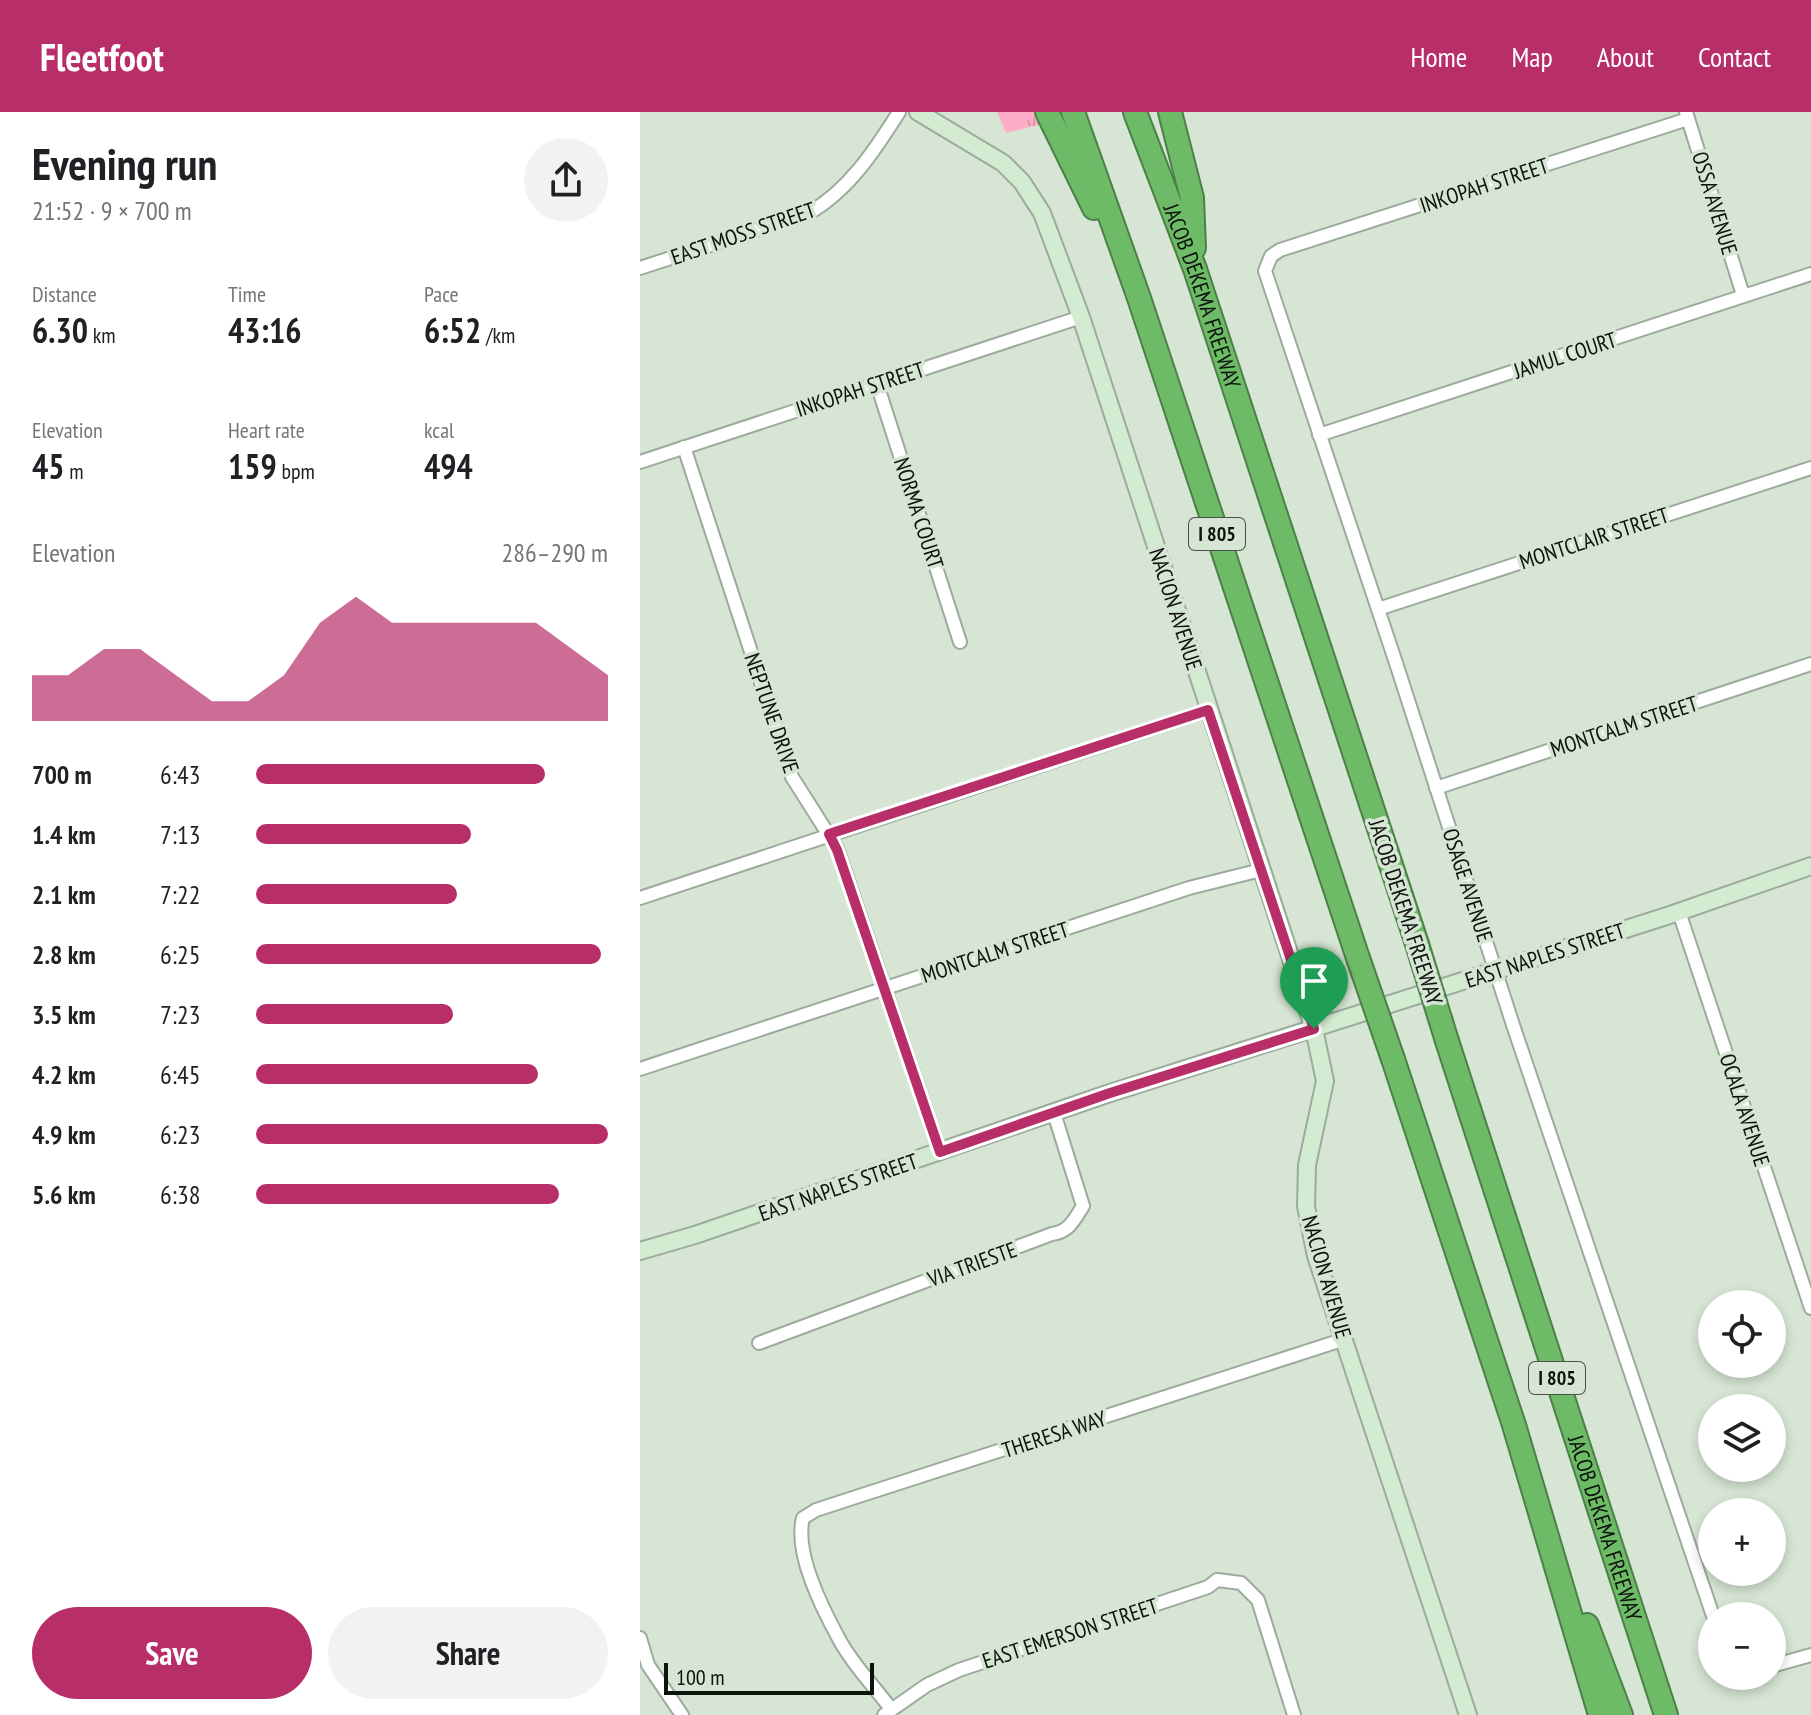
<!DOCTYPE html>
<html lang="en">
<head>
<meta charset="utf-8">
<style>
  :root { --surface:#fff; --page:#f2f2f2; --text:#202124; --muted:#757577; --accent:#b82e69 }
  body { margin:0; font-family:"PT Sans Narrow",sans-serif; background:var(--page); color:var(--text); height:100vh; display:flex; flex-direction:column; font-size:30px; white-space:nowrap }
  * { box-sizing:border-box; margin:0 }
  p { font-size:26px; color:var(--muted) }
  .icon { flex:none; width:44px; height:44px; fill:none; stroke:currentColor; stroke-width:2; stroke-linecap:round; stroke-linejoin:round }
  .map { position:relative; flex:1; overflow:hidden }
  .drawer { display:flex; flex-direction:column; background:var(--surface); width:640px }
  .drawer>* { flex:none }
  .fabs { position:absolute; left:1058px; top:1178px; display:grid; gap:16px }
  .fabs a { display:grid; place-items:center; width:88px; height:88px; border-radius:50%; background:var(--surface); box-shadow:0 4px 12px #0003; font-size:40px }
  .scale { position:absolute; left:24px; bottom:20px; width:210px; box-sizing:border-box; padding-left:8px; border:4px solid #0e130d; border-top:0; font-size:22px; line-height:28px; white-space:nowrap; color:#0e130d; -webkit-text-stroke:6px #d6e5d4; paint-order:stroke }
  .pin { position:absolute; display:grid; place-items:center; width:68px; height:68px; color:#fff; margin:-82px -34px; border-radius:50% 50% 50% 0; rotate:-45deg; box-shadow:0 0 8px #0007 }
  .pin .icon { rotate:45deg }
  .round { display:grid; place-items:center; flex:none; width:84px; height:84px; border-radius:42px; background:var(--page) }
  .headline { display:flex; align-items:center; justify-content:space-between; height:136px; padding:0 32px }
  h1 { font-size:44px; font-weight:600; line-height:60px }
  .metrics { display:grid; grid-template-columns:repeat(3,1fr); gap:12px; height:136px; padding:8px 32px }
  .metrics div { display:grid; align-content:center }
  .metrics b { font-size:34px; font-weight:600 }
  .metrics small { font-size:22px; font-weight:400 }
  .metrics p { font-size:22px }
  .chart { height:224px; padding:16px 32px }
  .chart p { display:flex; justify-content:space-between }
  .chart svg { width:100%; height:144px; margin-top:8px; fill:var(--accent); opacity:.7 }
  .button { display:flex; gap:16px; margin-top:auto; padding:16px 32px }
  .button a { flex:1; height:92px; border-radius:48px; background:var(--accent); color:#fff; font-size:32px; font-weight:600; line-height:92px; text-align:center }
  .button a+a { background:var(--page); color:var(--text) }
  ul { padding:0 32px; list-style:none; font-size:26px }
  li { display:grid; grid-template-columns:128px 96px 1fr; align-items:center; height:60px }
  li i { height:20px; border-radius:10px; background:var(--accent) }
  header { display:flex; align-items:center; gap:48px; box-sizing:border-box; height:112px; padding:0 40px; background:var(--accent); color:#fff }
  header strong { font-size:38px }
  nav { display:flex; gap:44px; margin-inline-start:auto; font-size:28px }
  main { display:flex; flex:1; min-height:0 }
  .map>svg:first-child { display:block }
</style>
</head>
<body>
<header>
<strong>Fleetfoot</strong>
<nav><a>Home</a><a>Map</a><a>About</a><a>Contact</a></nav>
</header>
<main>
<section class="drawer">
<div class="headline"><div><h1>Evening run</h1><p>21:52 · 9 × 700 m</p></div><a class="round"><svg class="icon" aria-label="share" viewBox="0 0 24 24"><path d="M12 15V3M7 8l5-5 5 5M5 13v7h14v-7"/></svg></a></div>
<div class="metrics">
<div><p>Distance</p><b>6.30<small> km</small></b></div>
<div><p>Time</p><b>43:16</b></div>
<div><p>Pace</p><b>6:52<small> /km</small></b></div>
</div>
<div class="metrics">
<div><p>Elevation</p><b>45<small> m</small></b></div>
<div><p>Heart rate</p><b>159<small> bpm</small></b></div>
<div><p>kcal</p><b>494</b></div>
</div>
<div class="chart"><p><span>Elevation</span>286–290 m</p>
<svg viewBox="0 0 160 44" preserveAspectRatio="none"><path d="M0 44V30L10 30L20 22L30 22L40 30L50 38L60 38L70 30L80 14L90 6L100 14L110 14L120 14L130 14L140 14L150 22L160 30V44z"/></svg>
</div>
<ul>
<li><b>700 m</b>6:43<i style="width:82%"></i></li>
<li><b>1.4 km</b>7:13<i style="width:61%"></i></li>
<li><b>2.1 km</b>7:22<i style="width:57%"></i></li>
<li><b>2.8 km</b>6:25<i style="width:98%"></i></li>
<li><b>3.5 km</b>7:23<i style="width:56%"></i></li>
<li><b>4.2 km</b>6:45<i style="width:80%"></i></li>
<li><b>4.9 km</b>6:23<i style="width:100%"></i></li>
<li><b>5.6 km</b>6:38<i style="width:86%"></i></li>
</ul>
<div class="button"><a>Save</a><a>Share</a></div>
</section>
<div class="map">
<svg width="1171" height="1603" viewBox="0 0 1171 1603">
  <defs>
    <pattern id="grass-tufts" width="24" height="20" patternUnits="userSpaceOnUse" patternTransform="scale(2)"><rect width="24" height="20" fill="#fdadc5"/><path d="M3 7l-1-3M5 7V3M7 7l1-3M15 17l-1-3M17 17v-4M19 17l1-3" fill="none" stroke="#d894a8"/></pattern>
  </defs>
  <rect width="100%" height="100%" fill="#d6e5d4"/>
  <!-- grass -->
  <path fill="url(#grass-tufts)" d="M357,0H450L366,21Z"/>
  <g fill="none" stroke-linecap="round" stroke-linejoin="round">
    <!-- street casing -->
    <g stroke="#9cab9b" stroke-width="16">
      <g id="street">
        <path d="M1046,0L1103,183"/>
        <path d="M1048,7L640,138L631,144L625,159L756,551L873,913L1073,1504"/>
        <path d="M0,156L169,101C209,78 235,38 259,0"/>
        <path d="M237,272L320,530"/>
        <path d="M679,323L1171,162"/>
        <path d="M44,335L152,665L197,736L300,1040"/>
        <path d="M0,350L441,205"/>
        <path d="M738,497L1171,356"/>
        <path d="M796,676L1171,552"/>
        <path d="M0,786L568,598"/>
        <path d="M1039,800L1171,1196"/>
        <path d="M0,957L549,776L621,758"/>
        <path d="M119,1231L412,1122C429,1120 434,1108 443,1094L414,1001"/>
        <path d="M0,1526L8,1553L42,1603"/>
        <path d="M1132,1554L1171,1543"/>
        <path d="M251,1597C234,1574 212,1552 199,1527C182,1496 154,1441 163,1406L176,1398L219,1384L705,1227"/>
        <path d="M244,1603L287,1573L319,1558L568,1475L577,1468L601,1471L618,1488L654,1603"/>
      </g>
    </g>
    <!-- secondary casing -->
    <g stroke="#9cab9b" stroke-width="20">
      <g id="secondary">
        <path d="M278,0L363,51L382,70L402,101L441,205L674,917L685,969L667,1053L666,1094L676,1144L828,1603"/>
        <path d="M0,1139L55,1123L470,981L1030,803L1171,754"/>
      </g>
    </g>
    <!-- highway casing -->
    <g stroke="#4c8048" stroke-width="26">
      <g id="highway">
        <path d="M407,0L454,96"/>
        <path d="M433,0L499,186L718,846"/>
        <path id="s1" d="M495,0L555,157L777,832"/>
        <path d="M530,0L552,86L554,136"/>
        <path id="s2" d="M807,929L1026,1603"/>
        <path d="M753,947L874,1313L960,1603"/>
        <path d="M947,1513L981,1603"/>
      </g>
    </g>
    <!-- street -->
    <use href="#street" stroke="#fff" stroke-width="12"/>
    <!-- secondary -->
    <use href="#secondary" stroke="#d3ebd1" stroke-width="16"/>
    <!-- highway -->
    <use href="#highway" stroke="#6dbb67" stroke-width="22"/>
    <!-- highway-bridge casing -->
    <g stroke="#4c8048" stroke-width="26" stroke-linecap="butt">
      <g id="highway-bridge">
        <path d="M777,832L807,929"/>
        <path d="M718,846L753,947"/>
      </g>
    </g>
    <!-- highway-bridge -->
    <use href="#highway-bridge" stroke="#6dbb67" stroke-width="22"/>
  </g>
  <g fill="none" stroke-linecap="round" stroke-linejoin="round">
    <!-- route casing -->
    <g stroke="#fff" stroke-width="16">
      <path id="route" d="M568,598L674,917L470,981L300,1040L197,738L189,722Z"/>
    </g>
    <!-- route -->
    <use href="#route" stroke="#b82e69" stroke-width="10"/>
  </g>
  <g text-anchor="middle" stroke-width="7" stroke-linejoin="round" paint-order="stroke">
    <!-- shield labels -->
    <g fill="#d6e5d4" stroke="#4a5249" stroke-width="2">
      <rect x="549" y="406" width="56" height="32" rx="6"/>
      <rect x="889" y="1250" width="56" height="32" rx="6"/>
    </g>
    <g font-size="20" font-weight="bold" fill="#0e130d">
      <text x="577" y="429">I 805</text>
      <text x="917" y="1273">I 805</text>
    </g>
    <!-- street labels -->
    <g font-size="22" fill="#0e130d" stroke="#d6e5d4">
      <text transform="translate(844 73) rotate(-18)" y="8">INKOPAH STREET</text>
      <text transform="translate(1075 91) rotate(73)" y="8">OSSA AVENUE</text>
      <text transform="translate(103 121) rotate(-19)" y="8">EAST MOSS STREET</text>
      <text dy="8" stroke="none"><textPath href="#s1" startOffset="196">JACOB DEKEMA FREEWAY</textPath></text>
      <text transform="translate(925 243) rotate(-18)" y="8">JAMUL COURT</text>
      <text transform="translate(220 277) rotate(-18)" y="8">INKOPAH STREET</text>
      <text transform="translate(279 401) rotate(72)" y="8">NORMA COURT</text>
      <text transform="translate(954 426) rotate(-18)" y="8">MONTCLAIR STREET</text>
      <text transform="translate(536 497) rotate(72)" y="8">NACION AVENUE</text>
      <text transform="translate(132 601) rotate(71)" y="8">NEPTUNE DRIVE</text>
      <text transform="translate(984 614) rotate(-18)" y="8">MONTCALM STREET</text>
      <text transform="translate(828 773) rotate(72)" y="8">OSAGE AVENUE</text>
      <text transform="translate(766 800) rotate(72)" y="8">JACOB DEKEMA FREEWAY</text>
      <text transform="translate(355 840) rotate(-18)" y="8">MONTCALM STREET</text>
      <text transform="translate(905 843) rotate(-18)" y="8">EAST NAPLES STREET</text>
      <text transform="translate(1105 998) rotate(72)" y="8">OCALA AVENUE</text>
      <text transform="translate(198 1075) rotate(-19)" y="8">EAST NAPLES STREET</text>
      <text transform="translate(332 1152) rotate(-20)" y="8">VIA TRIESTE</text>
      <text transform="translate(687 1165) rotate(74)" y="8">NACION AVENUE</text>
      <text transform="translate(414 1322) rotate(-18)" y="8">THERESA WAY</text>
      <text dy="8" stroke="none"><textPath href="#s2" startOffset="512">JACOB DEKEMA FREEWAY</textPath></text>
      <text transform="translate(430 1521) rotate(-18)" y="8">EAST EMERSON STREET</text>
    </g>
  </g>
</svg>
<div class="fabs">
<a><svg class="icon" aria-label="locate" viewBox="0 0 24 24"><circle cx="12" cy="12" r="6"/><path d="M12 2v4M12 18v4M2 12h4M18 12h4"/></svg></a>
<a><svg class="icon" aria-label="layers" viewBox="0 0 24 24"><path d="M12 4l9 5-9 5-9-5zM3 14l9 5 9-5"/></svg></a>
<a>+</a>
<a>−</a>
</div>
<div class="scale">100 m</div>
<div class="pin" style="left:674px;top:917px;background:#1e9e55"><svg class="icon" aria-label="arrive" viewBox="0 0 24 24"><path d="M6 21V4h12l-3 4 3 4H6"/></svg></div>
</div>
</main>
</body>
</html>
